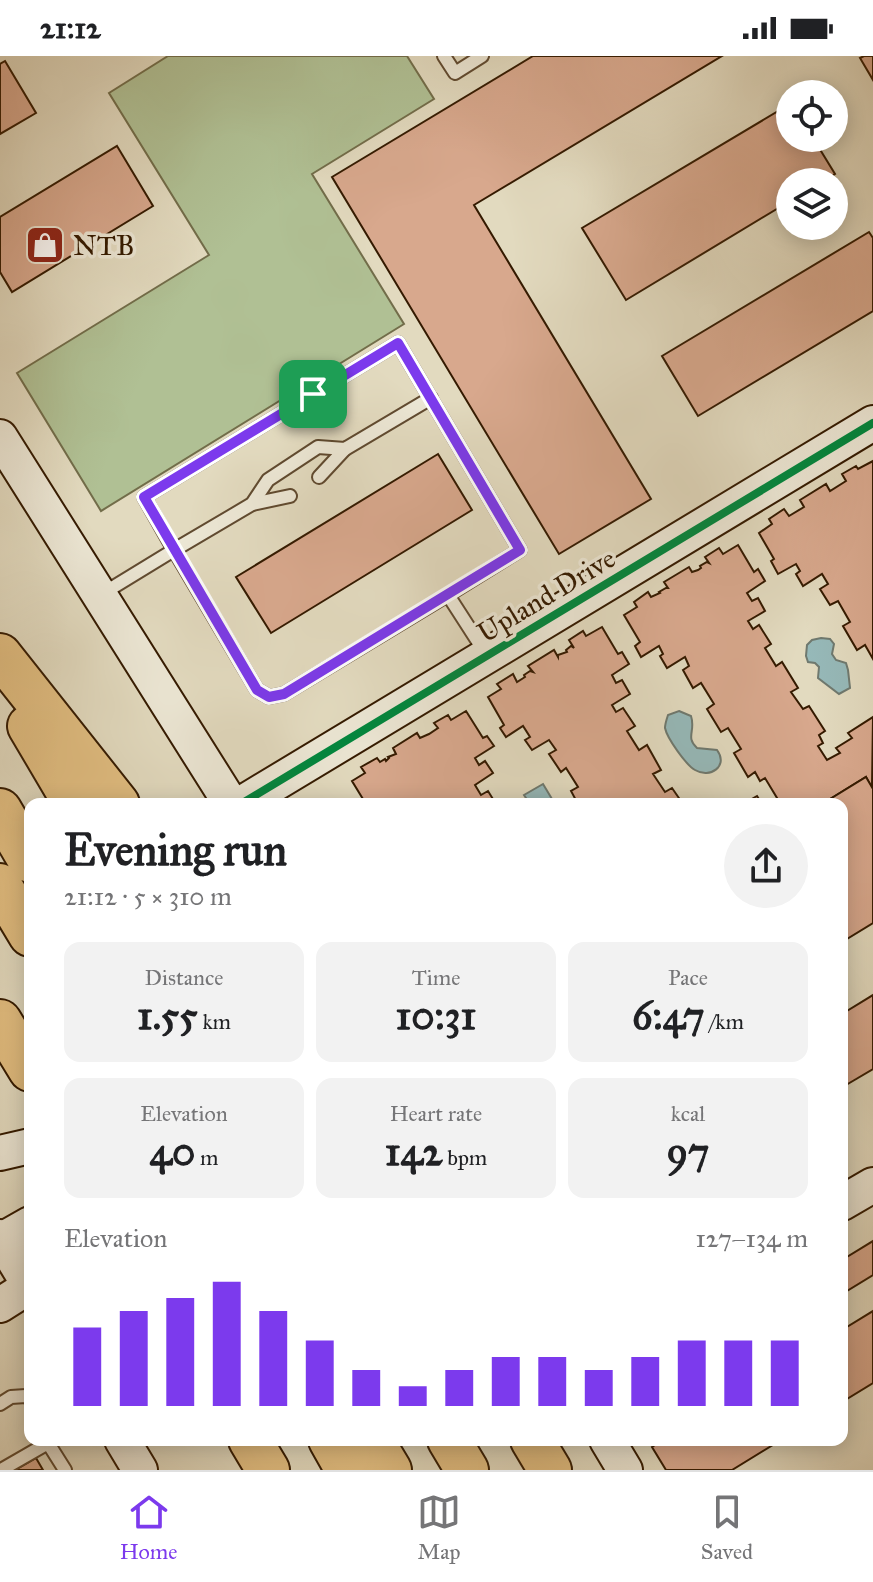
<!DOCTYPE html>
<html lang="en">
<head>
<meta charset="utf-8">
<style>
  :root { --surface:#fff; --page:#f2f2f2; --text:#202124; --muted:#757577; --line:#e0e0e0; --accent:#7c3aed }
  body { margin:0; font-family:"IM FELL Great Primer",serif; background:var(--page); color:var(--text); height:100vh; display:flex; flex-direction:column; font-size:30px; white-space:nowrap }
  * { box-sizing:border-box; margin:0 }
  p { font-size:26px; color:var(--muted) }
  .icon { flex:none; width:44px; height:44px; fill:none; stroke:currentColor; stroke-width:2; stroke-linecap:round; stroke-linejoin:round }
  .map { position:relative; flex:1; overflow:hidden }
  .sheet { position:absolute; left:24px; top:742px; width:824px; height:648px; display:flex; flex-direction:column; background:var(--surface); border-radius:16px; box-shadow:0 4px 20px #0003 }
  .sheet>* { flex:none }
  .controls { position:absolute; left:776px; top:24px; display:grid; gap:16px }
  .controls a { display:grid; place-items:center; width:72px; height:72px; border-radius:50%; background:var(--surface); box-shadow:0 4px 20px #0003; font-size:40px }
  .pin { position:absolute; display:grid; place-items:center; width:68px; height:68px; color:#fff; margin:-34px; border-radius:16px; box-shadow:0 4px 12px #0006 }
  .round { display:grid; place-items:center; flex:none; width:84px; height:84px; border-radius:42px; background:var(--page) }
  .summary { display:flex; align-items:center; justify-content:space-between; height:136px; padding:0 40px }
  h1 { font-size:44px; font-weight:700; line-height:60px }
  .stats { display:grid; grid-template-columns:repeat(3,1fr); gap:12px; height:136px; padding:8px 40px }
  .stats div { display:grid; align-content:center; border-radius:16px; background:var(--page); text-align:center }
  .stats b { font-size:40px; font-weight:700 }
  .stats small { font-size:22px; font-weight:400 }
  .stats p { font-size:22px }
  .chart { height:224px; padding:16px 40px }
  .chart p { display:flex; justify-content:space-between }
  .chart svg { width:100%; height:144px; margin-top:8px; stroke:var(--accent); stroke-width:6 }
  .status { display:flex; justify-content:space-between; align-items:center; height:56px; padding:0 40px; background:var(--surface); direction:ltr }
  .status svg { height:22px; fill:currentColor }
  .tabs { display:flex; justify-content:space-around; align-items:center; height:112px; border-top:2px solid var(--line); background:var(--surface); font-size:22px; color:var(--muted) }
  .tabs a { display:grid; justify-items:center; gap:4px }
  .tabs .current { color:var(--accent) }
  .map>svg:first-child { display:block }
</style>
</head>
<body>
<div class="status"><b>21:12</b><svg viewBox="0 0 49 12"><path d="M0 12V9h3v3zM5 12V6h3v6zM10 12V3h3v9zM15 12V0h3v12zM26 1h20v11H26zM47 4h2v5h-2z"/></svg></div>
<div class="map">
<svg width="873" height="1414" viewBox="0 0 873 1414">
  <rect width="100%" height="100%" fill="#e2dabf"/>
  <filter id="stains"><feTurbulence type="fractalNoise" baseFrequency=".0025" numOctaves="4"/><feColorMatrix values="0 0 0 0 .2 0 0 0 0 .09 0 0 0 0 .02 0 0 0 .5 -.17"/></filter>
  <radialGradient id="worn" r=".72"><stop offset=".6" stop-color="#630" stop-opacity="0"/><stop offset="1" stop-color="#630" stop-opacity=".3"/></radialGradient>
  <!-- green -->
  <path fill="#b0c094" stroke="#726d4a" stroke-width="2" d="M168,0H407L434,43L312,118L404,268L101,455L17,317L209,199L109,37Z"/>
  <!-- water -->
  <g fill="#96b9b9" stroke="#6f796f" stroke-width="2">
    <path d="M821,582L830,583L834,588L832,598L836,604L846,607L848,614L850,632L839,638L818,622L819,611L815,607L808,606L806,600L807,589L812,584Z"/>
    <path d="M679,655L691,660C696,675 685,681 697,692L717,694C729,710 710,723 695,714C686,709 667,682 665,672C665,668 667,662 668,659Z"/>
    <path d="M543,728L555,748H530L524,739Z"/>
  </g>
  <!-- building -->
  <g fill="#d8a88d" stroke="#341a00" stroke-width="2">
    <path d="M533,0H722L474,149L651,443L559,498L332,121Z"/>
    <path d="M864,0H873V24L860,2Z"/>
    <path d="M5,5L36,57L0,78V8Z"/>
    <path d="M790,48V82H813L835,118L822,126H790V145L626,244L582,172Z"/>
    <path d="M117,90L153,150L12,236L0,216V161Z"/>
    <path d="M869,176L873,182V255L698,360L662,300Z"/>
    <path d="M438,398L472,454L271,577L236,521Z"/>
    <path d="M873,405V603L865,589L857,594L843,570L850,566L838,545L830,549L820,533L828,528L822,518L803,530L796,518L800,515L796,508L778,518L771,505L774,503L759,477L772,468L769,463L784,453L789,460L804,451L800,444L826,428L830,435L846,425L842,418L856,410L858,413Z"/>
    <path d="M738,489L754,516L758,513L765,525L747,537L752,545L758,542L765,555L748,565L753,573L759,569L771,588L765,592L776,610L782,606L798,632L791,636L803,653L809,650L825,675L819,679L823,687L818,690L827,704L840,697L836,692L852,682L848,677L873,661L872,732L866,721L822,748H767L777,742L765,722L760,725L755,716L748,721L734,697L741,693L728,672L721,676L707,653L714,648L701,627L693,632L683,614L689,610L685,601L667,612L660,600L663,598L659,590L641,601L635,590L640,586L624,559L637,551L634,546L648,536L651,541L660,537L659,536L666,532H668L664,526L689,511L692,516L698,514L701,512L700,510L707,506L709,507L705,501L719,492L723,498Z"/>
    <path d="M602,571L618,598L622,596L629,608L612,619L616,627L622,624L630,638L612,649L616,656L623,652L635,670L627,675L639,694L647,689L661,714L653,718L665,736L672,732L683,748H578L571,735L578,731L566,712L561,716L549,698L556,694L549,684L532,694L525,684L530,681L523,670L506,681L500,672L504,669L488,641L501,633L497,628L513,618L517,626L525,621L524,619L530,615L533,616L528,610L554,594L558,601V599L567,596L566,594L571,590L574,592L569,584L583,575L586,580Z"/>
    <path d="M466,655L483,682L487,680L494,690L475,702L479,709L485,705L493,717L475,729L481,739L488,735L496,748H366L352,725L365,717L361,711L377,702L380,706L385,703L386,705L389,702L388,701L396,698L393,692L417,677L420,682L429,678L438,672L434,667L448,659L451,664Z"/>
    <path d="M866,721L873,733V867L842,886V748H822Z"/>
    <path d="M757,740L762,748H743Z"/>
    <path d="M873,939V1013L846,1029L842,1023V958Z"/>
    <path d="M873,1185V1219L842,1238V1204Z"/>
    <path d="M873,1255V1327L842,1346V1274Z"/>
    <path d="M663,1384H781L732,1414H666L652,1391Z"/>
    <path d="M36,1402L43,1414H15Z"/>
  </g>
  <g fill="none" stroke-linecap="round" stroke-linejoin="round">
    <!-- lane casing -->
    <g stroke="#604a30" stroke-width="16">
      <g id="lane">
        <path d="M444,0L455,17L482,0"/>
        <path d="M431,342L345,393L318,391L268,424L252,448L174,494L144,441L398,287L520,494L448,539"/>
        <path d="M319,421L345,393"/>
        <path d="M252,448L290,440"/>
        <path d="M102,538L174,494L257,634L269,641L284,638L448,539L486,598"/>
        <path d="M0,1348L11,1341L26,1340L30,1343"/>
        <path d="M54,1384L48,1387L65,1414"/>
        <path d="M1,1414L48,1387"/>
      </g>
    </g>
    <!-- secondary casing -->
    <g stroke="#341a00" stroke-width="38">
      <g id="secondary">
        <path d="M0,381L231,748"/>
        <path d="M241,748L873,367"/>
        <path d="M0,1097L30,1090"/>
        <path d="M842,1147L873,1129"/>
        <path d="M0,1181L30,1230"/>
        <path d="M0,1185L30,1168"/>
        <path d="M0,1249L30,1230"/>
        <path d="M122,1384L140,1414"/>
        <path d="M607,1384L625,1414"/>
      </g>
    </g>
    <!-- highway casing -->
    <g stroke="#341a00" stroke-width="46">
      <g id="highway">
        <path d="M0,599L118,748"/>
        <path d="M29,670L75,748"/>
        <path d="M0,754L30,805"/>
        <path d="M0,829L30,879"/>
        <path d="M0,965L30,1014"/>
        <path d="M250,1384L268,1414"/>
        <path d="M330,1384L347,1414"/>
        <path d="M372,1384L390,1414"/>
        <path d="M449,1384L467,1414"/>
        <path d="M532,1384L550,1414"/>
      </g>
    </g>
    <!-- lane -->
    <use href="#lane" stroke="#ece7d5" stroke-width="12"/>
    <!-- secondary -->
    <use href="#secondary" stroke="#ece7d5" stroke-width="34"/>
    <!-- highway -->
    <use href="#highway" stroke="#e1bd80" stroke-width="42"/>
    <!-- cycleway casing -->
    <g stroke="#ece7d5" stroke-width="13">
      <path id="cycleway" d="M241,748L873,367"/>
    </g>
    <!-- cycleway -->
    <use href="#cycleway" stroke="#00873e" stroke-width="8"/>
  </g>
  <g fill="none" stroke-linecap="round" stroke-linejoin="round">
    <!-- route casing -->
    <g stroke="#fff" stroke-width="16">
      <path id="route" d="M398,287L520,494L284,638L269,641L257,634L144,441Z"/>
    </g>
    <!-- route -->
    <use href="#route" stroke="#7c3aed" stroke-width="10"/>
  </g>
  <!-- icons -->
  <defs>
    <g id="shop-square" transform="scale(2)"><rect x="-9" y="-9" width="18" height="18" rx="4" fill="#8f2418" stroke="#ece7d5"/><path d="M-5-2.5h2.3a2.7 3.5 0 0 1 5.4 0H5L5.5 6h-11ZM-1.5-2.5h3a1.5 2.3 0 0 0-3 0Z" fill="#fff"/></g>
  </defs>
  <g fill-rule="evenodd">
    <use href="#shop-square" x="45" y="189"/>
  </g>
  <g text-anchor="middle" stroke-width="7" stroke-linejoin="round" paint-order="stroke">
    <!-- poi labels -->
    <g font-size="28" fill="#341a00" stroke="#ece7d5" text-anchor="start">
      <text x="73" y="199">NTB</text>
    </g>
    <!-- street labels -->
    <g font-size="28" fill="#341a00" stroke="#ece7d5">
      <text transform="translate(546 539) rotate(-31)" y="10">Upland Drive</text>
    </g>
  </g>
  <rect width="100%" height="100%" filter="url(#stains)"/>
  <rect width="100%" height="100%" fill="url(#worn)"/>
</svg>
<div class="controls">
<a><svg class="icon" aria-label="locate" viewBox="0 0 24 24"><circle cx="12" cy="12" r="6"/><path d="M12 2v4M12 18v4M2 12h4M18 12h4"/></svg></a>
<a><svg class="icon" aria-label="layers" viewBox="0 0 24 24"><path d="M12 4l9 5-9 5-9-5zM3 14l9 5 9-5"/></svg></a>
</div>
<div class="pin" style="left:313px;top:338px;background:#1e9e55"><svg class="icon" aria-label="arrive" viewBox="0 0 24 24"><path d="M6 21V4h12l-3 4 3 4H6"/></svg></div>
<section class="sheet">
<div class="summary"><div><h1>Evening run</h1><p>21:12 · 5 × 310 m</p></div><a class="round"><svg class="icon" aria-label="share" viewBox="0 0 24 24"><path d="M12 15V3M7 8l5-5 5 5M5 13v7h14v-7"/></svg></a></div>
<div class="stats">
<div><p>Distance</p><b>1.55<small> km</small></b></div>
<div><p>Time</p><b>10:31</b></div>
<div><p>Pace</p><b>6:47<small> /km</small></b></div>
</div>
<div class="stats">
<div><p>Elevation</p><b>40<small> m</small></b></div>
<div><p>Heart rate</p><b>142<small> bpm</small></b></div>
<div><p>kcal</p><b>97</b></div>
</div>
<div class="chart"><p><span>Elevation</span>127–134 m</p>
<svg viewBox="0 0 160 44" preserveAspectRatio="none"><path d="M5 44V20M15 44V15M25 44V11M35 44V6M45 44V15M55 44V24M65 44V33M75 44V38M85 44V33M95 44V29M105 44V29M115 44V33M125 44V29M135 44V24M145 44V24M155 44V24"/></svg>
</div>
</section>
</div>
<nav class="tabs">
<a class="current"><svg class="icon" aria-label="home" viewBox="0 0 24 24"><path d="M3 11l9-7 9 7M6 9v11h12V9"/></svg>Home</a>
<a><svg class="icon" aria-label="map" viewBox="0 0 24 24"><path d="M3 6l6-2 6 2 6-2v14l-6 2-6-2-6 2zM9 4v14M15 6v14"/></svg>Map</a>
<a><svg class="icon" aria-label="saved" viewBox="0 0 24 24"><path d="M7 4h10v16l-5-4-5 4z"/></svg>Saved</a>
</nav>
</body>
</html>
